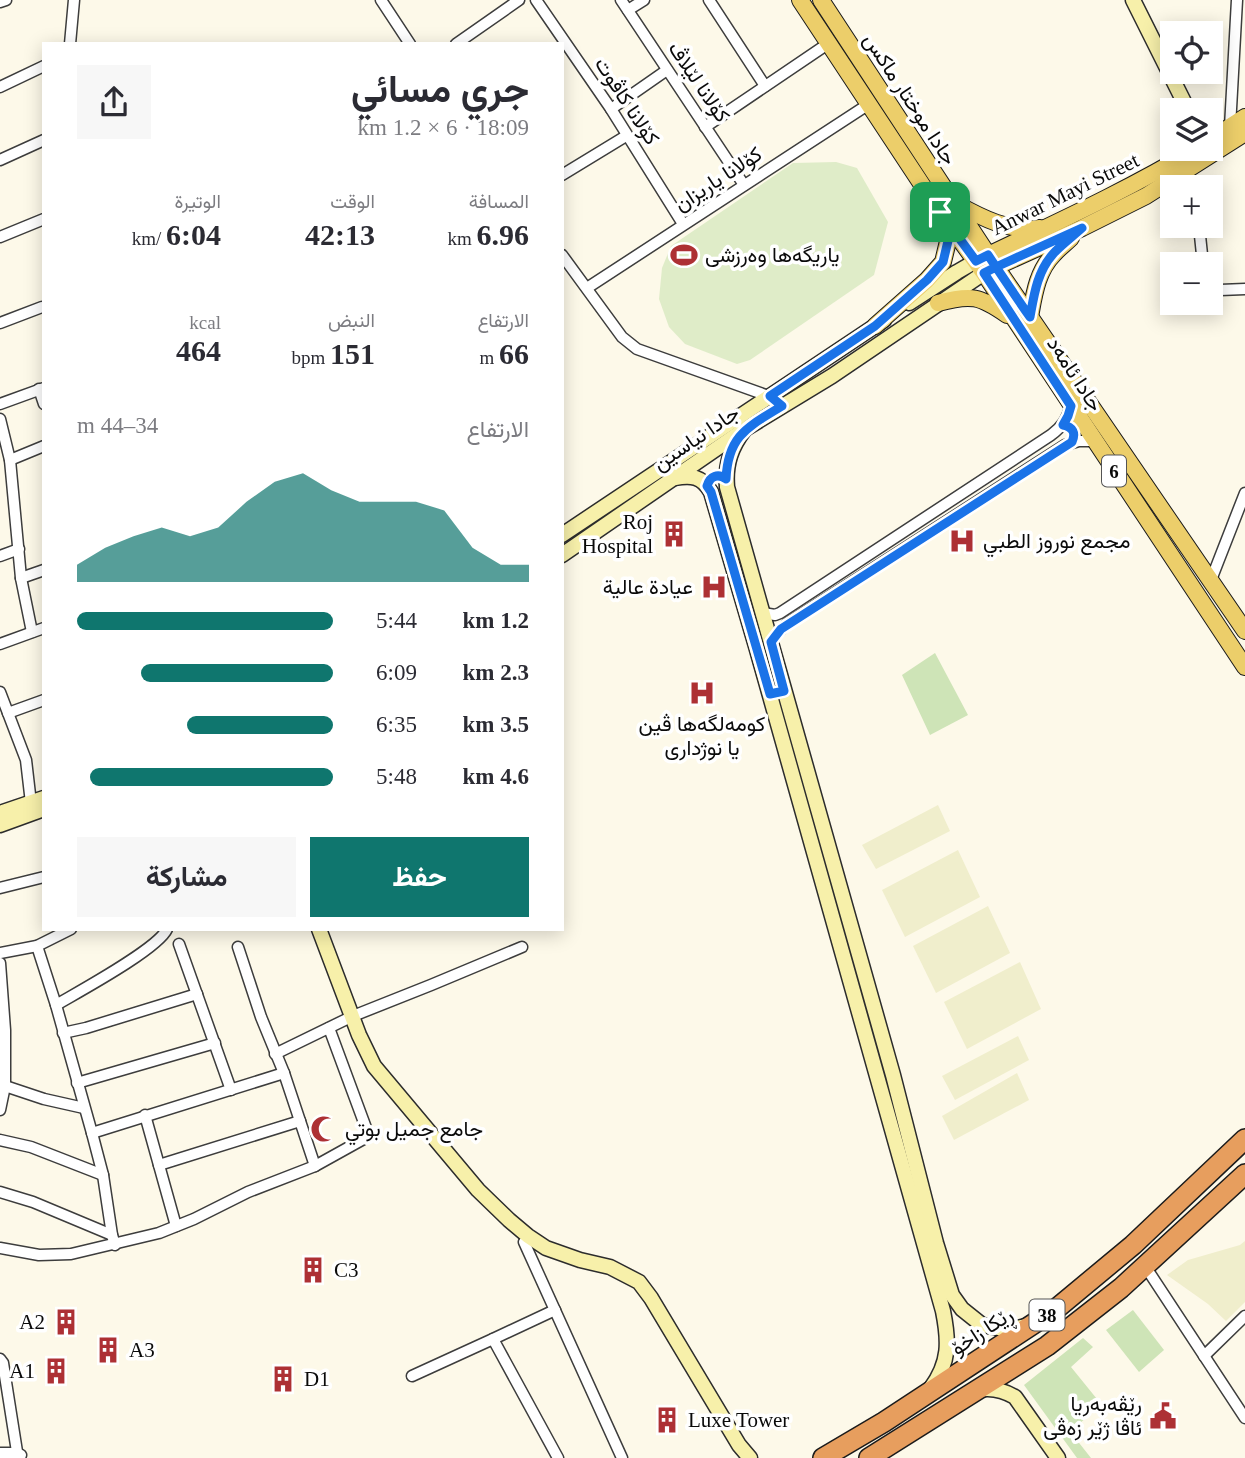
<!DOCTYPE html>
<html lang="ar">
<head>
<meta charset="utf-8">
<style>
  :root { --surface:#fff; --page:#f7f7f7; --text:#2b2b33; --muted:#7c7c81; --accent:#0f766e }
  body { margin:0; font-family:"Times New Roman",Vazirmatn,serif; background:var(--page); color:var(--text); direction:rtl; height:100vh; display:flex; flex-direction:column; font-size:26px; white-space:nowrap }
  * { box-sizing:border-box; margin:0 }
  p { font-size:23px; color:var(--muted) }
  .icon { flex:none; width:38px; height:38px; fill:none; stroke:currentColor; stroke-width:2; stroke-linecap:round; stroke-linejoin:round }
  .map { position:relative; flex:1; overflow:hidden; direction:ltr }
  .drawer { position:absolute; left:42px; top:42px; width:522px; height:889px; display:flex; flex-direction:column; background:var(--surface); border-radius:0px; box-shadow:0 4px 18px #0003; direction:rtl }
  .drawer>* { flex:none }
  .fabs { position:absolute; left:1160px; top:21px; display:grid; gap:14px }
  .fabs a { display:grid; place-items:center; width:63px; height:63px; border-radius:0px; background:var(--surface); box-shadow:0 4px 18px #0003; font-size:35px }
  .pin { position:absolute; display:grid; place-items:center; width:60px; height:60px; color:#fff; margin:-30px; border-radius:14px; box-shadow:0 4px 10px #0006 }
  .round { display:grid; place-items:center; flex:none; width:74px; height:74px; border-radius:0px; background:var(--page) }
  .head { display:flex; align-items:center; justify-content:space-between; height:119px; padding:0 35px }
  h1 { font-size:38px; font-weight:700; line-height:52px }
  .stats { display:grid; grid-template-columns:repeat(3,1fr); gap:10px; height:119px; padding:7px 35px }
  .stats div { display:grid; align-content:center }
  .stats b { font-size:30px; font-weight:700 }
  .stats small { font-size:19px; font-weight:400 }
  .stats p { font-size:19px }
  .chart { height:196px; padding:14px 35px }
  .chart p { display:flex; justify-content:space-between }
  .chart svg { width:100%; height:126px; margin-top:7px; fill:var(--accent); opacity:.7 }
  .primary-button { display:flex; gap:14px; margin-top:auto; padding:14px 35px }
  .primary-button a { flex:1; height:80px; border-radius:0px; background:var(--accent); color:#fff; font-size:28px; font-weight:700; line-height:80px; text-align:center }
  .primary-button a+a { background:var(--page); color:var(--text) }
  ul { padding:0 35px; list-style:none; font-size:23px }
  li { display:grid; grid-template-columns:112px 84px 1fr; align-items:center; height:52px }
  li i { height:18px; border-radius:9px; background:var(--accent) }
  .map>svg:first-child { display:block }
</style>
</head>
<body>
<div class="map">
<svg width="1245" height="1458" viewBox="0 0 1245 1458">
  <rect width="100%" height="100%" fill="#fdf9e9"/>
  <!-- farmland -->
  <g fill="#f0eecc">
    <path d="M938,805L950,831L876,869L862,845Z"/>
    <path d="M958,850L980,897L905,937L882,890Z"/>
    <path d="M988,906L1010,953L936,993L913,946Z"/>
    <path d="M1020,962L1041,1009L967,1049L944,1002Z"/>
    <path d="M1018,1036L1029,1060L955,1100L942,1076Z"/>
    <path d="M1017,1073L1029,1100L954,1140L942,1116Z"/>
    <path d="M1245,1241V1302L1226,1321L1208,1304L1167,1275L1188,1260L1240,1245Z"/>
  </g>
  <!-- green -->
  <g fill="#cee4b7">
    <path d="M935,653L968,715L930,735L902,675Z"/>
    <path d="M1133,1310L1164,1350L1139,1372L1106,1330Z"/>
    <path d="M1083,1338L1093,1347L1071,1367L1101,1404L1078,1425L1076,1439L1091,1458H1077L1024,1385Z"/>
  </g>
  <!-- pitch -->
  <path fill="#dfecc8" d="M836,162L857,168L888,222L874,275L750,360L737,364L685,344L669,327L659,299L662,268L671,246L793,163Z"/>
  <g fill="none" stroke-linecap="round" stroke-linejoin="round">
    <!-- street casing -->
    <g stroke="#3d3d3d" stroke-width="13">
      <g id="street">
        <path d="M381,0L410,44"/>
        <path d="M536,0L611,109L683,224"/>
        <path d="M621,0L744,185"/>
        <path d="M709,0L765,86"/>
        <path d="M0,2L6,0"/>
        <path d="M628,10L644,0"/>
        <path d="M70,44L74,0"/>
        <path d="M456,44L519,0"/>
        <path d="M0,87L44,66"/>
        <path d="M611,109L667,70"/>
        <path d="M705,127L829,43"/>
        <path d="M1230,127L1237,0"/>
        <path d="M0,160L44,140"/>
        <path d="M1184,172L1190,187"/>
        <path d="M562,175L626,136"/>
        <path d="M1199,226L1203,264"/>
        <path d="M0,237L44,219"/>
        <path d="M562,255L622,337L637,349L774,398"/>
        <path d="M587,288L869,104"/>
        <path d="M1211,288L1220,290L1245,289"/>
        <path d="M0,323L42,307"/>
        <path d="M39,389L44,404"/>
        <path d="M0,404L44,388"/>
        <path d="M0,419L10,460L21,578L32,632"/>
        <path d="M10,460L44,446"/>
        <path d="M0,556L19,549"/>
        <path d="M21,578L44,570"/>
        <path d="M1211,580L1245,493"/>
        <path d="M763,613L775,615L780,613L1051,435C1062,427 1067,419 1071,406"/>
        <path d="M771,642L775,635L787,624L1065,445L1079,441H1094"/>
        <path d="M0,644L44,628"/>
        <path d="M0,692L26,760L31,803"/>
        <path d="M8,713L44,700"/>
        <path d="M0,888L44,877"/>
        <path d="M179,944L231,1090"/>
        <path d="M37,946L56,1005L92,1133L103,1175L112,1235L115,1245"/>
        <path d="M238,947L261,1017L284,1073L315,1166"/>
        <path d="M0,953L37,946L71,929"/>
        <path d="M0,963L5,1030V1086L0,1110"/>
        <path d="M56,1005C78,992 158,949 167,929"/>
        <path d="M63,1033L86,1028L197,994"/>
        <path d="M275,1054L353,1016L431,985L522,947"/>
        <path d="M77,1083L215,1043"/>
        <path d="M5,1086L44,1099L84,1108"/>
        <path d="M145,1115L176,1226"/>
        <path d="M92,1133L284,1073"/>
        <path d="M0,1140L31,1147L103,1175"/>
        <path d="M159,1165L300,1121"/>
        <path d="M0,1192L33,1202L112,1235"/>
        <path d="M524,1242L622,1458"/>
        <path d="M0,1248L39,1255L71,1254L159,1233L194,1219L248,1192L315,1166L369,1136L329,1028"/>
        <path d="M1145,1266L1245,1418"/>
        <path d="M555,1310L493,1339L558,1458"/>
        <path d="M1204,1356L1245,1316"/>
        <path d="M0,1359L3,1363L18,1458"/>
        <path d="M412,1376L493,1339"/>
        <path d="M0,1453H17L21,1455"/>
      </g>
    </g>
    <!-- secondary casing -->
    <g stroke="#2c2c2c" stroke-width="17">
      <g id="secondary">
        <path d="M1133,0L1188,110"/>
        <path d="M909,303L957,272L976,261"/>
        <path d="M745,429C731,447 725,464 727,487L893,1075L936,1243L952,1295L962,1309L982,1325L1008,1330L1026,1326"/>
        <path d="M675,478C691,475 702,476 711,492L756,646L943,1311C949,1341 950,1362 931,1388"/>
        <path d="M562,535L884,320"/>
        <path d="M562,555L745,429L832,376L984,273"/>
        <path d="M0,813L44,798"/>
        <path d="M0,825L44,809"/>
        <path d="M319,929L359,1035L374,1066L478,1190L509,1220L528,1236L546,1248L580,1260L610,1267L639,1282L651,1298L739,1445L750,1458"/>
        <path d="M978,1390C992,1387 1003,1390 1015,1397L1058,1458"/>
      </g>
    </g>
    <!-- primary casing -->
    <g stroke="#1b1b1b" stroke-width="18">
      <g id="primary">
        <path d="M800,0L940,212L984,273L1245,667"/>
        <path d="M821,0L996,267L1245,631"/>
        <path d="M1211,139L1245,117"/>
        <path d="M955,203C982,218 1009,232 1040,228"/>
        <path d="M980,259C1053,224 1126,191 1196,149"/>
        <path d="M989,270L1082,228L1146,196L1245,133"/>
        <path d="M938,303C971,294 980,296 1007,315"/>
        <path d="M1030,317C1034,295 1037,271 1054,254C1059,248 1065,244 1071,238"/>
        <path d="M875,326L927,280L943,262L948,241L943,221"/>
      </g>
    </g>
    <!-- highway casing -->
    <g stroke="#1b1b1b" stroke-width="22">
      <g id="highway">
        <path d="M823,1458L884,1422L1056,1309L1133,1245L1245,1139"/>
        <path d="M869,1458L1047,1346L1121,1288L1245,1174"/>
      </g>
    </g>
    <!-- street -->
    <use href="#street" stroke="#fff" stroke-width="10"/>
    <!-- secondary -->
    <use href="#secondary" stroke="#f7f0aa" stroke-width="14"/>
    <!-- primary -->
    <use href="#primary" stroke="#ecce6a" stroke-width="16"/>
    <!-- highway -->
    <use href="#highway" stroke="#e79e5e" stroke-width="19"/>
  </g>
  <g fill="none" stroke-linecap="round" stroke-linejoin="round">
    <!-- route casing -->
    <g stroke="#fff" stroke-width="14">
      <path id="route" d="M940,212L948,241L943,262L927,280L875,326L770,396L782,406C748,427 728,435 726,479C718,473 710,476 707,486L711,492L770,694L784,691L771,642L781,629L1072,442C1076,433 1073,427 1063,425L1068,416L1071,406L984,273L996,267L1082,228C1072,237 1061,245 1053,254C1037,272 1034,295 1030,317C1016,297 1002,276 988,255L976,261L940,212"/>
    </g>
    <!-- route -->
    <use href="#route" stroke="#1a73e8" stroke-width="9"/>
  </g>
  <!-- icons -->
  <defs>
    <g id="stadium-bare" transform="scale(2.1)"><path d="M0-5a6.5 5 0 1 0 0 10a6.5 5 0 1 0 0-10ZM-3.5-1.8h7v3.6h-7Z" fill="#ad3034" stroke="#fff" stroke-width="2.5" paint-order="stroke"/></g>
    <g id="building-bare" transform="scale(2.1)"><path d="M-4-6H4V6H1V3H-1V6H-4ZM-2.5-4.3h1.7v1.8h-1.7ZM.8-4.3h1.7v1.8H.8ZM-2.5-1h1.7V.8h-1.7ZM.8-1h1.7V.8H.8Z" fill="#ad3034" stroke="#fff" stroke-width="2.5" paint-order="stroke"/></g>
    <g id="hospital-bare" transform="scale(2.1)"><path d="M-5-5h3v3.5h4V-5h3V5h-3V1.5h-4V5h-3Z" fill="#ad3034" stroke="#fff" stroke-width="2.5" paint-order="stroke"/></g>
    <g id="mosque-bare" transform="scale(2.1)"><path d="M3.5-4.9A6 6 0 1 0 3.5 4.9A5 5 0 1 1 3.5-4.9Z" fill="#ad3034" stroke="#fff" stroke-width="2.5" paint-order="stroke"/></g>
    <g id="civic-bare" transform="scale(2.1)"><path d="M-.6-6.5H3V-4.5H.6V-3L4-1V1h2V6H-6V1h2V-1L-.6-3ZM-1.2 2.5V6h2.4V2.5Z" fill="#ad3034" stroke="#fff" stroke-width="2.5" paint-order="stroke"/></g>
  </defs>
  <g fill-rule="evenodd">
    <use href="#stadium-bare" x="684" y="255"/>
    <use href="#building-bare" x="674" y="534"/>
    <use href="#hospital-bare" x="962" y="541"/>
    <use href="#hospital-bare" x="714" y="587"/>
    <use href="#hospital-bare" x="702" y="693"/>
    <use href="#mosque-bare" x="324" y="1129"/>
    <use href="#building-bare" x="313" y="1270"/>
    <use href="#building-bare" x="66" y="1322"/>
    <use href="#building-bare" x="108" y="1350"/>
    <use href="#building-bare" x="56" y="1371"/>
    <use href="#building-bare" x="283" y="1379"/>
    <use href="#civic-bare" x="1163" y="1416"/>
    <use href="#building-bare" x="667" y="1420"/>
  </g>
  <g text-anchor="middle" stroke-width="7" stroke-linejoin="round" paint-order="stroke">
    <!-- shield labels -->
    <g fill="#fff" stroke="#545454" stroke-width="2">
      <rect x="1102" y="455.5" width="24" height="31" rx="5"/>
      <rect x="1029.5" y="1299.5" width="35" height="31" rx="5"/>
    </g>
    <g font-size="19" font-weight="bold" fill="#0a0a0a">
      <text x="1114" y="478">6</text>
      <text x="1047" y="1322">38</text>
    </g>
    <!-- street labels -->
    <g font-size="21" fill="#0a0a0a" stroke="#fff">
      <text transform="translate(699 82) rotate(56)" y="7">کۆلانا لێلاڤ</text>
      <text transform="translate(910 99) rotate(57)" y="7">جادا موختار ماكس</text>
      <text transform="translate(627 101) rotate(57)" y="7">کۆلانا کاڤوت</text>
      <text transform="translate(718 179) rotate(-33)" y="7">کۆلانا یاریزان</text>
      <text transform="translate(1065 194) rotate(-26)" y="7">Anwar Mayi Street</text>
      <text transform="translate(1075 374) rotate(57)" y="7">جادا ئامەد</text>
      <text transform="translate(696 438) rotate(-34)" y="7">جادا نیاسین</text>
      <text transform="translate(982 1331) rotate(-33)" y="7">ڕێکا زاخۆ</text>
    </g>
    <!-- poi labels -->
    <g font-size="21" fill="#0a0a0a" stroke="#fff" text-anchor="start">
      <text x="705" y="262">ياريگەها وەرزشی</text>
      <text x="653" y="529" text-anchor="end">Roj<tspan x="653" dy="24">Hospital</tspan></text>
      <text x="983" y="548">مجمع نوروز الطبي</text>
      <text x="693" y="594" text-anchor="end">عيادة عالية</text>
      <text x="702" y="731" text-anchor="middle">کومەلگەها ڤین<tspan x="702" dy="24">یا نوژداری</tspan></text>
      <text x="345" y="1136">جامع جميل بوتي</text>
      <text x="334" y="1277">C3</text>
      <text x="45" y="1329" text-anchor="end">A2</text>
      <text x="129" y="1357">A3</text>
      <text x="35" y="1378" text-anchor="end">A1</text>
      <text x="304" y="1386">D1</text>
      <text x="1142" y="1411" text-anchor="end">رێڤەبەریا<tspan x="1142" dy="24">ئاڤا ژێر زەڤی</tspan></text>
      <text x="688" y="1427">Luxe Tower</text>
    </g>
  </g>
</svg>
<div class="fabs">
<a><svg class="icon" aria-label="locate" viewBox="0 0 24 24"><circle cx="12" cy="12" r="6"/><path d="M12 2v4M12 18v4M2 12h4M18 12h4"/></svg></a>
<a><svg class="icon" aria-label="layers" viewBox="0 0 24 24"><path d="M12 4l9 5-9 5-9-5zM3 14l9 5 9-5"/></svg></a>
<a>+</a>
<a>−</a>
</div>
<div class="pin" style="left:940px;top:212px;background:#1e9e55"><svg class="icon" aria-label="arrive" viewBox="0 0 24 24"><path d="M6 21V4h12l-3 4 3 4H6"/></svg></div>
<section class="drawer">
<div class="head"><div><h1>جري مسائي</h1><p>18:09 · 6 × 1.2 km</p></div><a class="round"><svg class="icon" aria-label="share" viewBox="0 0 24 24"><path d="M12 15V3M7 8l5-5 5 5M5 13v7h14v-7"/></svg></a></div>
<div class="stats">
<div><p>المسافة</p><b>6.96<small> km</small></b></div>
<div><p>الوقت</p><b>42:13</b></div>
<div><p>الوتيرة</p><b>6:04<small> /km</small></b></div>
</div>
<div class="stats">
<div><p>الارتفاع</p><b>66<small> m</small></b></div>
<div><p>النبض</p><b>151<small> bpm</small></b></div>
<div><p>kcal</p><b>464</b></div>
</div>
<div class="chart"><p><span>الارتفاع</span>34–44 m</p>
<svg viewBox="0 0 160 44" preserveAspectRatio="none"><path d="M0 44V38L10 32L20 28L30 25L40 28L50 25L60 16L70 9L80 6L90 12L100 16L110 16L120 16L130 19L140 32L150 38L160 38V44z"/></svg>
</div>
<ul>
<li><b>1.2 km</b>5:44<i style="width:100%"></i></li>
<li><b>2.3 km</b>6:09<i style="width:75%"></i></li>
<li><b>3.5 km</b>6:35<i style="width:57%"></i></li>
<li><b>4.6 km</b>5:48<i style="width:95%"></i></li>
</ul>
<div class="primary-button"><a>حفظ</a><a>مشاركة</a></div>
</section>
</div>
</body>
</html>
